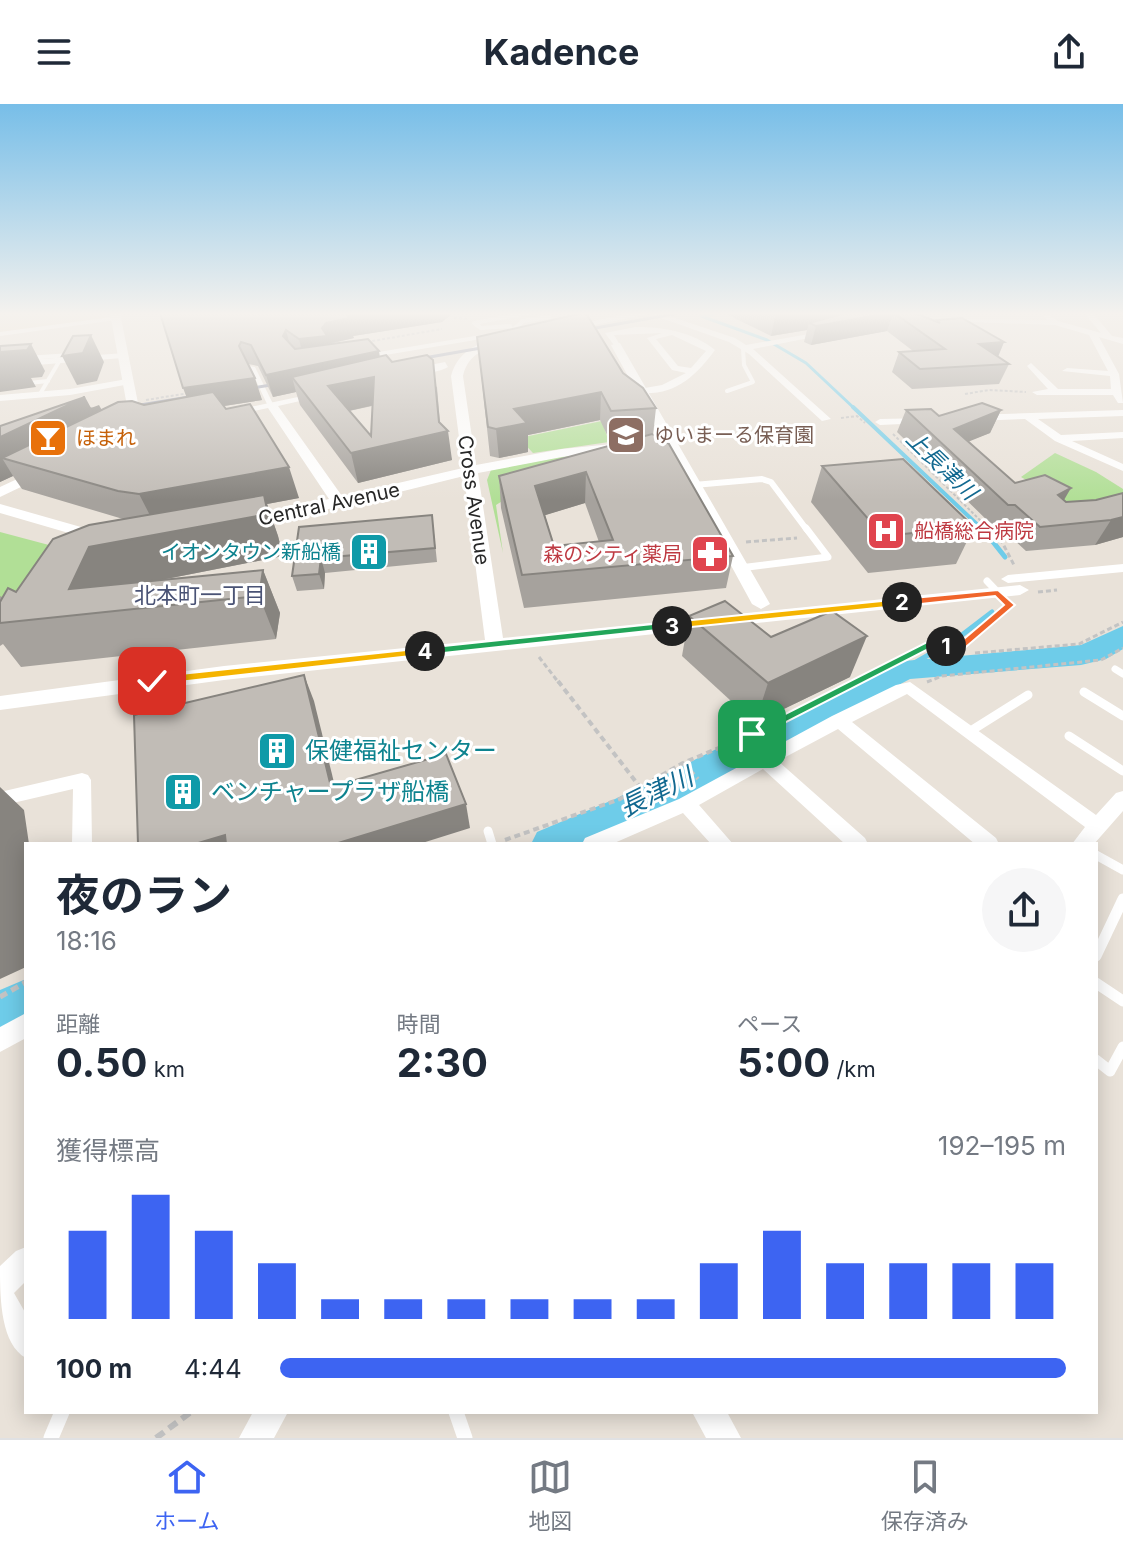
<!DOCTYPE html>
<html lang="ja">
<head>
<meta charset="utf-8">
<style>
  :root { --surface:#fff; --page:#f6f6f7; --text:#1f2937; --muted:#747a83; --line:#e0e1e3; --accent:#3d64f2 }
  body { margin:0; font-family:Inter,"Noto Sans JP",sans-serif; background:var(--page); color:var(--text); height:100vh; display:flex; flex-direction:column; font-size:30px; white-space:nowrap }
  * { box-sizing:border-box; margin:0 }
  p { font-size:26px; color:var(--muted) }
  .icon { flex:none; width:44px; height:44px; fill:none; stroke:currentColor; stroke-width:2; stroke-linecap:round; stroke-linejoin:round }
  .map { position:relative; flex:1; overflow:hidden }
  .drawer { position:absolute; left:24px; top:738px; width:1074px; height:572px; display:flex; flex-direction:column; background:var(--surface); border-radius:0px; box-shadow:0 4px 20px #0003 }
  .drawer>* { flex:none }
  .pin { position:absolute; display:grid; place-items:center; width:68px; height:68px; color:#fff; margin:-34px; border-radius:16px; box-shadow:0 4px 12px #0006 }
  .km { position:absolute; width:40px; height:40px; margin:-20px; border-radius:50%; background:#222; color:#fff; font-size:22px; line-height:40px; text-align:center }
  .round { display:grid; place-items:center; flex:none; width:84px; height:84px; border-radius:42px; background:var(--page) }
  .headline { display:flex; align-items:center; justify-content:space-between; height:136px; padding:0 32px }
  h1 { font-size:44px; font-weight:700; line-height:60px }
  .stats { display:grid; grid-template-columns:repeat(3,1fr); gap:12px; height:136px; padding:8px 32px }
  .stats div { display:grid; align-content:center }
  .stats b { font-size:40px; font-weight:700 }
  .stats small { font-size:22px; font-weight:400 }
  .stats p { font-size:22px }
  .chart { height:224px; padding:16px 32px }
  .chart p { display:flex; justify-content:space-between }
  .chart svg { width:100%; height:144px; margin-top:8px; stroke:var(--accent); stroke-width:6 }
  ul { padding:0 32px; list-style:none; font-size:26px }
  li { display:grid; grid-template-columns:128px 96px 1fr; align-items:center; height:60px }
  li i { height:20px; border-radius:10px; background:var(--accent) }
  header { display:flex; justify-content:space-between; align-items:center; height:104px; padding:0 32px; background:var(--surface); font-size:36px; font-weight:700 }
  .tabs { display:flex; justify-content:space-around; align-items:center; height:112px; border-top:2px solid var(--line); background:var(--surface); font-size:22px; color:var(--muted) }
  .tabs a { display:grid; justify-items:center; gap:4px }
  .tabs .current { color:var(--accent) }
  .map>svg:first-child { display:block }
</style>
</head>
<body>
<header><svg class="icon" aria-label="menu" viewBox="0 0 24 24"><path d="M4 6h16M4 12h16M4 18h16"/></svg>Kadence<svg class="icon" aria-label="share" viewBox="0 0 24 24"><path d="M12 15V3M7 8l5-5 5 5M5 13v7h14v-7"/></svg></header>
<div class="map">
<svg width="1123" height="1334" viewBox="0 0 1123 1334">
  <rect width="100%" height="100%" fill="#e9e2d9"/>
  <!-- education -->
  <path fill="#ebdfc8" d="M0,209H105V215L0,230Z"/>
  <!-- green -->
  <g fill="#b1df96">
    <path d="M602,317L609,338L533,349L519,334Z"/>
    <path d="M579,349L496,401L503,449L487,376L491,366Z"/>
    <path d="M1055,349L1096,368L1123,385V401L1079,407L1021,373Z"/>
    <path d="M0,428L79,449L0,509Z"/>
  </g>
  <g fill="none" stroke-linecap="round" stroke-linejoin="round">
    <!-- stream-far2 -->
    <path stroke="#6ecce9" stroke-width="3" d="M717,209L701,212L767,236L806,259L855,305"/>
    <!-- stream-far1 -->
    <path stroke="#6ecce9" stroke-width="4" d="M853,303L983,426"/>
    <!-- stream -->
    <g stroke="#6ecce9" stroke-width="5">
      <path d="M982,424L1005,453"/>
      <path d="M904,565L958,534L992,508"/>
    </g>
    <!-- river -->
    <g fill="#6ecce9" fill-rule="evenodd">
      <path d="M1123,522V545L1106,555L1081,561L910,575L641,717L590,740H531L537,728L615,695L893,558L1081,541Z"/>
      <path d="M26,875V922L0,933V886Z"/>
    </g>
    <!-- path-far4 -->
    <g stroke="#c3c3c3" stroke-width="2" stroke-dasharray="3 2" stroke-linecap="butt">
      <path d="M454,214L467,215"/>
      <path d="M359,236L361,239L442,225"/>
      <path d="M965,290L989,286L1026,288"/>
      <path d="M146,296L189,289"/>
      <path d="M841,314L857,312L865,319"/>
      <path d="M893,330L990,426"/>
    </g>
    <!-- path-far3 -->
    <g stroke="#c3c3c3" stroke-width="3" stroke-dasharray="5 3" stroke-linecap="butt">
      <path d="M988,424L1002,438L1014,461"/>
      <path d="M746,438L797,434"/>
      <path d="M1038,488L1057,486"/>
      <path d="M975,549L1079,540L1123,518"/>
      <path d="M539,553L559,579"/>
      <path d="M927,578L942,572L1101,556L1123,544"/>
      <path d="M852,579L933,538L948,542"/>
    </g>
    <!-- path-far2 -->
    <g stroke="#c3c3c3" stroke-width="4" stroke-dasharray="6 4" stroke-linecap="butt">
      <path d="M558,577L640,683"/>
      <path d="M683,659L698,675"/>
      <path d="M505,736L620,695L683,659L752,630L856,577"/>
    </g>
    <!-- path-far1 -->
    <path stroke="#c3c3c3" stroke-width="5" stroke-dasharray="8 5" stroke-linecap="butt" d="M0,893L26,878"/>
    <!-- path -->
    <path stroke="#c3c3c3" stroke-width="6" stroke-dasharray="10 6" stroke-linecap="butt" d="M156,1334L191,1308"/>
    <!-- service-far5 -->
    <g stroke="#fff" stroke-width="4">
      <path d="M504,228L511,226L510,222L481,224L474,219L528,209"/>
      <path d="M509,229L523,217L549,213"/>
      <path d="M367,252L487,232"/>
      <path d="M26,254L71,251"/>
      <path d="M0,282L48,277"/>
      <path d="M727,287L753,278L744,261L743,244"/>
      <path d="M40,290L60,256"/>
    </g>
    <!-- service-far4 -->
    <path stroke="#fff" stroke-width="6" d="M694,381L762,375L771,378L807,426"/>
    <!-- service-far3 -->
    <g stroke="#fff" stroke-width="7">
      <path d="M740,464L828,453L806,424"/>
      <path d="M960,544L1010,501L987,477"/>
      <path d="M1115,565L1123,570"/>
    </g>
    <!-- service-far2 -->
    <g stroke="#fff" stroke-width="9">
      <path d="M1084,588L1123,612"/>
      <path d="M969,628L1028,591"/>
      <path d="M1069,632L1123,667"/>
      <path d="M488,727L492,740"/>
      <path d="M1096,751L1123,766"/>
    </g>
    <!-- service-far1 -->
    <g stroke="#fff" stroke-width="11">
      <path d="M1096,852L1123,795"/>
      <path d="M1096,879L1123,897"/>
      <path d="M1096,956L1110,967L1123,943"/>
    </g>
    <!-- service -->
    <g stroke="#fff" stroke-width="15">
      <path d="M456,1308L465,1334"/>
      <path d="M51,1334L62,1308"/>
    </g>
    <!-- pedestrian -->
    <path fill="#fff" fill-rule="evenodd" d="M249,262L255,263L274,302L267,300Z"/>
    <!-- minor -->
    <g fill="#fff" fill-rule="evenodd">
      <path d="M647,209H660L735,234L746,241L832,226L829,230L753,245L831,315L822,317L749,250L729,238Z"/>
      <path d="M1084,209H1093L1112,232L1123,234V240L1099,233L1119,270L1123,299H1118L1113,291H1037L1032,288L1048,285L1027,262L1031,259L1058,285H1111L1110,272L1062,267L1067,264L1108,267L1089,231L1055,221L942,217L946,215L1047,216L1043,212L1047,210L1058,217L1101,229Z"/>
      <path d="M119,212L116,216L0,232V228Z"/>
      <path d="M636,223C664,223 693,228 715,246C696,272 675,292 639,289V285L662,281L686,269L672,266L647,234L662,229L614,231L620,241L616,244L605,229ZM672,231L706,247L691,264L678,262L656,235Z"/>
      <path d="M125,249L122,254L0,264V258Z"/>
      <path d="M445,258L448,263C438,269 420,271 410,265Z"/>
      <path d="M127,275L130,276V280L70,291L0,297V291L70,285Z"/>
      <path d="M1123,306V312L1038,315L1061,331L1123,328V334L1072,337L1123,360V367L1055,337L1025,315L974,317L969,314L974,311Z"/>
      <path d="M928,314V318L924,319L880,321L875,318L880,315Z"/>
      <path d="M1123,460V468L1008,479L1001,475L1008,471Z"/>
      <path d="M910,578L1096,711L1116,689L1123,687V707L1094,740H1072L1085,723L907,590L852,618L996,734L999,740H975L838,625L778,657L865,734L868,740H845L763,665L699,701L733,740H711L683,709L612,740H582L585,734L679,695L832,612L896,581Z"/>
      <path d="M82,669L88,671L91,676L92,740H72L73,685L0,702V688Z"/>
      <path d="M26,909V934L0,948V923Z"/>
      <path d="M26,1143V1177L14,1189L26,1210V1254C0,1240 0,1192 0,1162L16,1147Z"/>
      <path d="M253,1308H288L274,1334H239Z"/>
      <path d="M692,1308H727L741,1334H706Z"/>
    </g>
    <!-- tertiary -->
    <g fill="#fff" fill-rule="evenodd">
      <path d="M110,209H120L141,314L127,327L121,323L129,313Z"/>
      <path d="M631,209H654L565,227L560,224Z"/>
      <path d="M507,232L511,233V237C490,242 468,248 463,272L476,361L562,345L662,335L611,241L620,239L770,500L761,505L752,500L666,342L562,353L478,369L503,534L1020,481L1029,486L1020,491L224,576L0,606V592L224,562L485,536L464,372L339,403L238,422V416L329,395L268,304L223,314L217,310L331,286V290L278,302L342,392L463,364L451,272C458,245 482,237 507,232Z"/>
      <path d="M43,363L50,367L48,370L0,393V383Z"/>
      <path d="M0,400L109,431L111,434L103,439L0,409Z"/>
    </g>
    <!-- rail-far1 -->
    <g stroke="#9ca0b1" stroke-width="3">
      <path d="M573,228L679,209"/>
      <path d="M407,257L498,241"/>
      <path d="M234,287L289,278"/>
      <path d="M122,304L201,291"/>
    </g>
    <!-- rail -->
    <path stroke="#9ca0b1" stroke-width="4" d="M122,304L126,303"/>
  </g>
  <!-- wall -->
  <g fill="#a6a29d" fill-rule="evenodd">
    <path d="M160,209H453L442,218L353,232L354,234L330,240L380,252L437,283L440,319L452,356L358,379L300,301L296,288L273,293L258,262L248,260L262,296L224,302L299,394L267,400L278,432L283,452L156,477L263,466L280,509L276,535L21,563L3,540L0,542V492L2,493L16,488L123,415L22,385L13,372L0,378V322L90,303L102,306L144,301L187,293ZM372,302L371,332L349,307Z"/>
    <path d="M724,209H915L1004,238L998,253L1009,260L999,280L912,285L892,268L899,248L913,247L887,227L811,241L804,238L807,226L771,232Z"/>
    <path d="M477,233L623,269L656,304L653,331L733,452L726,484L524,504L501,404L499,372L639,333L609,335L600,316L528,331V348L499,354L490,352ZM585,399L599,438L554,442L545,411Z"/>
    <path d="M906,306L939,312L1001,306L990,329L968,337L1015,379L1064,396L1066,398L1096,396L1123,389V433L1095,441L1026,447L1002,425H996L897,328Z"/>
    <path d="M822,362L974,423L956,460L868,469L811,398Z"/>
    <path d="M432,411L437,458L325,469L324,485L297,487L292,472L299,423Z"/>
    <path d="M689,512L771,533L850,573L755,619L682,552Z"/>
  </g>
  <!-- shaded-wall -->
  <g fill="#87847f">
    <path d="M368,209H453L442,218L353,232L354,234L331,239L304,256L299,235L322,224L326,219L348,212Z"/>
    <path d="M776,209H893L887,227L811,241L816,222L809,219L807,226L771,232Z"/>
    <path d="M286,226L291,246L283,232Z"/>
    <path d="M91,231L104,258L97,277L77,281L62,252Z"/>
    <path d="M1004,238L996,257L979,240Z"/>
    <path d="M31,240L45,267L42,273L31,274L36,283L0,288V248Z"/>
    <path d="M379,247L382,268L292,273L296,288L273,293L266,271Z"/>
    <path d="M433,256L441,328L448,327L452,356L358,379L351,349L441,328Z"/>
    <path d="M374,273L379,300L335,310L328,282Z"/>
    <path d="M255,274L262,296L192,307L183,284Z"/>
    <path d="M601,288L600,316L528,331V348L499,354L496,325L514,305Z"/>
    <path d="M85,293L91,304L99,301L105,312L2,354L13,372L0,378V333Z"/>
    <path d="M1001,306L990,329L948,346L954,325Z"/>
    <path d="M289,363L299,394L267,400L278,432L283,452L115,485H69L89,443L155,421L139,390Z"/>
    <path d="M586,368L585,399L536,414L535,382Z"/>
    <path d="M1071,384L1057,408L1058,391Z"/>
    <path d="M1123,413V433L1095,441L1111,416Z"/>
    <path d="M321,454L325,469L324,485L319,470Z"/>
    <path d="M263,466L280,509L276,535L259,492Z"/>
    <path d="M867,532L850,573L755,619L768,579Z"/>
    <path d="M304,571L314,597L341,707L331,683Z"/>
    <path d="M0,683L24,706L29,740H26V863L0,875Z"/>
    <path d="M466,700L470,724L419,740H335Z"/>
    <path d="M225,731L231,740H195Z"/>
  </g>
  <!-- building -->
  <g fill="#c1bcb6" stroke="#87847f" stroke-width="2" fill-rule="evenodd">
    <path d="M160,209H368L348,212L350,214L326,219L322,224L327,232L299,235L286,226L283,232L295,245L368,235L379,247L266,271L251,241L241,238L239,242L255,274L183,284Z"/>
    <path d="M583,209H586L623,269L643,284L656,304L611,307L601,288L514,305L527,319L496,325L488,323L477,233Z"/>
    <path d="M845,209H890L816,222L809,219Z"/>
    <path d="M894,209H915L940,219L937,216L962,214L1004,238L979,240L1009,260L920,265L899,248L945,245Z"/>
    <path d="M91,231L83,249L62,252L73,232Z"/>
    <path d="M31,240L27,246L0,248V242Z"/>
    <path d="M386,251L392,258L427,251L433,256L439,318L448,327L351,349L292,273ZM374,273L371,332L328,282Z"/>
    <path d="M213,288L226,305L250,300L289,363L139,390L118,387L2,354L118,298L132,297L144,301Z"/>
    <path d="M85,293L0,333V322Z"/>
    <path d="M982,299L1001,306L954,325L1015,379L1045,371L1071,384L1058,391L1066,398L1096,396L1123,389V413L1111,416L1040,423L1015,401H1008L906,306L931,305L939,312Z"/>
    <path d="M652,330L669,340L733,452L522,471L499,372ZM586,368L613,436L554,442L535,382Z"/>
    <path d="M903,355L974,423L883,432L822,362Z"/>
    <path d="M264,391L268,410L89,443L69,485L263,466L259,492L0,519V498L8,484L16,488L53,435L89,421Z"/>
    <path d="M432,411L435,444L321,454L319,470L292,472L299,423Z"/>
    <path d="M725,497L771,533L832,507L867,532L768,579L689,512Z"/>
    <path d="M304,571L331,683L446,650L466,700L335,740H226L225,731L195,740H138L134,611Z"/>
  </g>
  <!-- sky -->
  <linearGradient id="sky" x2="0" y2="1"><stop stop-color="#77bee8"/><stop offset="0.53" stop-color="#f5f2ee"/><stop offset="1" stop-color="#f5f2ee" stop-opacity="0"/></linearGradient>
  <rect width="1123" height="396" fill="url(#sky)"/>
  <!-- split-1 -->
  <path fill="#22a559" stroke="#fff" stroke-width="2" d="M933,535L952,542L946,545L934,542L757,633H748L746,630Z"/>
  <!-- split-2 -->
  <path fill="#f0652b" stroke="#fff" stroke-width="2" d="M998,486L1015,501L960,548L941,542L946,538L958,540L1004,501L995,492L902,502L897,498L902,495Z"/>
  <!-- split-3 -->
  <path fill="#f5b400" stroke="#fff" stroke-width="2" d="M902,495L906,496V501L672,525L667,522L672,518Z"/>
  <!-- split-4 -->
  <path fill="#22a559" stroke="#fff" stroke-width="2" d="M672,518L677,522L676,524L425,551L419,547L425,544Z"/>
  <!-- split-5 -->
  <path fill="#f5b400" stroke="#fff" stroke-width="2" d="M425,544L429,545V550L152,581L146,577L152,573Z"/>
  <!-- icons -->
  <defs>
    <g id="school-square" transform="scale(2)"><rect x="-9" y="-9" width="18" height="18" rx="4" fill="#8d6e63" stroke="#fff"/><path d="M0-5L7-2L0 1L-7-2ZM-4 1L0 2.5L4 1V4Q0 6-4 4Z" fill="#fff"/></g>
    <g id="bar-square" transform="scale(2)"><rect x="-9" y="-9" width="18" height="18" rx="4" fill="#e8710a" stroke="#fff"/><path d="M-6-5H6L.8 .8V4.5H3.5V6h-7V4.5H-.8V.8Z" fill="#fff"/></g>
    <g id="hospital-square" transform="scale(2)"><rect x="-9" y="-9" width="18" height="18" rx="4" fill="#e0444e" stroke="#fff"/><path d="M-5-5h3v3.5h4V-5h3V5h-3V1.5h-4V5h-3Z" fill="#fff"/></g>
    <g id="building-square" transform="scale(2)"><rect x="-9" y="-9" width="18" height="18" rx="4" fill="#0f9aa8" stroke="#fff"/><path d="M-4-6H4V6H1V3H-1V6H-4ZM-2.5-4.3h1.7v1.8h-1.7ZM.8-4.3h1.7v1.8H.8ZM-2.5-1h1.7V.8h-1.7ZM.8-1h1.7V.8H.8Z" fill="#fff"/></g>
    <g id="pharmacy-square" transform="scale(2)"><rect x="-9" y="-9" width="18" height="18" rx="4" fill="#e0444e" stroke="#fff"/><path d="M-2-6h4v4h4v4h-4v4h-4v-4h-4v-4h4Z" fill="#fff"/></g>
  </defs>
  <g fill-rule="evenodd">
    <use href="#school-square" x="626" y="331"/>
    <use href="#bar-square" x="48" y="334"/>
    <use href="#hospital-square" x="886" y="427"/>
    <use href="#building-square" x="369" y="448"/>
    <use href="#pharmacy-square" x="710" y="450"/>
    <use href="#building-square" x="277" y="647"/>
    <use href="#building-square" x="183" y="688"/>
  </g>
  <g text-anchor="middle" stroke-width="6" stroke-linejoin="round" paint-order="stroke">
    <!-- far-education labels -->
    <g font-size="20" fill="#785e54" stroke="#fff" text-anchor="start">
      <text x="654" y="338">ゆいまーる保育園</text>
    </g>
    <!-- far-food labels -->
    <g font-size="20" fill="#c56008" stroke="#fff" text-anchor="start">
      <text x="76" y="341">ほまれ</text>
    </g>
    <!-- far-street labels -->
    <g font-size="20" fill="#272727" stroke="#fff">
      <text transform="translate(474 396) rotate(82)" y="7">Cross Avenue</text>
      <text transform="translate(329 400) rotate(-12)" y="7">Central Avenue</text>
    </g>
    <!-- far-health labels -->
    <g font-size="20" fill="#be3a42" stroke="#fff" text-anchor="start">
      <text x="914" y="434">船橋総合病院</text>
      <text x="682" y="457" text-anchor="end">森のシティ薬局</text>
    </g>
    <!-- far-culture labels -->
    <g font-size="20" fill="#0d838f" stroke="#fff" text-anchor="end">
      <text x="341" y="455">イオンタウン新船橋</text>
    </g>
    <!-- far-water labels -->
    <g font-size="22" font-style="italic" fill="#126990" stroke="#fff">
      <text transform="translate(942 361) rotate(44)" y="8">上長津川</text>
    </g>
    <!-- far-neighbourhood labels -->
    <g font-size="22" fill="#4a5375" stroke="#fff">
      <text x="200" y="499">北本町一丁目</text>
    </g>
    <!-- culture labels -->
    <g font-size="24" fill="#0d838f" stroke="#fff" text-anchor="start">
      <text x="305" y="655">保健福祉センター</text>
      <text x="211" y="696">ベンチャープラザ船橋</text>
    </g>
    <!-- water labels -->
    <g font-size="26" font-style="italic" fill="#126990" stroke="#fff">
      <text transform="translate(656 688) rotate(-26)" y="9">長津川</text>
    </g>
  </g>
</svg>
<div class="pin" style="left:752px;top:630px;background:#1e9e55"><svg class="icon" aria-label="arrive" viewBox="0 0 24 24"><path d="M6 21V4h12l-3 4 3 4H6"/></svg></div>
<div class="pin" style="left:152px;top:577px;background:#d93025"><svg class="icon" aria-label="check" viewBox="0 0 24 24"><path d="M5 12l5 5 9-10"/></svg></div>
<b class="km" style="left:946px;top:542px">1</b>
<b class="km" style="left:902px;top:498px">2</b>
<b class="km" style="left:672px;top:522px">3</b>
<b class="km" style="left:425px;top:547px">4</b>
<section class="drawer">
<div class="headline"><div><h1>夜のラン</h1><p>18:16</p></div><a class="round"><svg class="icon" aria-label="share" viewBox="0 0 24 24"><path d="M12 15V3M7 8l5-5 5 5M5 13v7h14v-7"/></svg></a></div>
<div class="stats">
<div><p>距離</p><b>0.50<small> km</small></b></div>
<div><p>時間</p><b>2:30</b></div>
<div><p>ペース</p><b>5:00<small> /km</small></b></div>
</div>
<div class="chart"><p><span>獲得標高</span>192–195 m</p>
<svg viewBox="0 0 160 44" preserveAspectRatio="none"><path d="M5 44V17M15 44V6M25 44V17M35 44V27M45 44V38M55 44V38M65 44V38M75 44V38M85 44V38M95 44V38M105 44V27M115 44V17M125 44V27M135 44V27M145 44V27M155 44V27"/></svg>
</div>
<ul>
<li><b>100 m</b>4:44<i style="width:100%"></i></li>
</ul>
</section>
</div>
<nav class="tabs">
<a class="current"><svg class="icon" aria-label="home" viewBox="0 0 24 24"><path d="M3 11l9-7 9 7M6 9v11h12V9"/></svg>ホーム</a>
<a><svg class="icon" aria-label="map" viewBox="0 0 24 24"><path d="M3 6l6-2 6 2 6-2v14l-6 2-6-2-6 2zM9 4v14M15 6v14"/></svg>地図</a>
<a><svg class="icon" aria-label="saved" viewBox="0 0 24 24"><path d="M7 4h10v16l-5-4-5 4z"/></svg>保存済み</a>
</nav>
</body>
</html>
